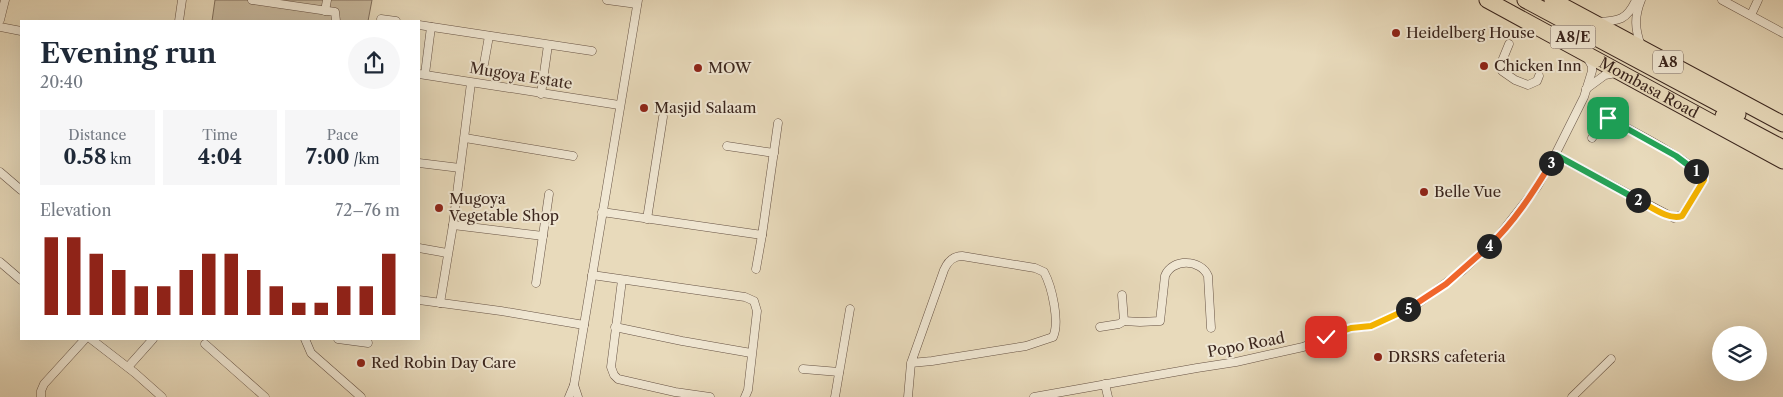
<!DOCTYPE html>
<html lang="en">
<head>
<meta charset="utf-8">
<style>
  :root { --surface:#fff; --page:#f6f6f7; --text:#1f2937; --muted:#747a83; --accent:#8f2418 }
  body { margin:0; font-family:"Libre Caslon Text",serif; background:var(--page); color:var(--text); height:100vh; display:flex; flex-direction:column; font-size:19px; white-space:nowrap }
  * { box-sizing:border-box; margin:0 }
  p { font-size:16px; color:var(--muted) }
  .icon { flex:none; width:28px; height:28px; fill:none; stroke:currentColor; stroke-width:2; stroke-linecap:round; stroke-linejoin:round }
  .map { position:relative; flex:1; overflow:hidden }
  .panel { position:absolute; left:20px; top:20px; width:400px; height:320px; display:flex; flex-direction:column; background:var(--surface); border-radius:0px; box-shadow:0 5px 20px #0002 }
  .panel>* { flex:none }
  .buttons { position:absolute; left:1712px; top:326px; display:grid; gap:10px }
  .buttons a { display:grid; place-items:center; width:55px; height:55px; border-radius:50%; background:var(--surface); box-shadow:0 5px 20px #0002; font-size:25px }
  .pin { position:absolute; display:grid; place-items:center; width:42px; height:42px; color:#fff; margin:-21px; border-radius:10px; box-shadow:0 2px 8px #0006 }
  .km { position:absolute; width:25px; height:25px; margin:-12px; border-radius:50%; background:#222; color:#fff; font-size:14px; line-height:25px; text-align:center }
  .round { display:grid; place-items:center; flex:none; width:52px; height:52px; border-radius:26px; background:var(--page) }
  .headline { display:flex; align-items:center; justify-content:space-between; height:85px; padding:0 20px }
  h1 { font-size:28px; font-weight:700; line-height:38px }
  .metrics { display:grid; grid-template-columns:repeat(3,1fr); gap:8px; height:85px; padding:5px 20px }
  .metrics div { display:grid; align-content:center; border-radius:0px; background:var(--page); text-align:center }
  .metrics b { font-size:21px; font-weight:700 }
  .metrics small { font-size:14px; font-weight:400 }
  .metrics p { font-size:14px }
  .chart { height:140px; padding:10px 20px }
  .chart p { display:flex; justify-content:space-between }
  .chart svg { width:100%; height:90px; margin-top:5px; stroke:var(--accent); stroke-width:6 }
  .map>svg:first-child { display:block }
</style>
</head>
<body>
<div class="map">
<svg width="1783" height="397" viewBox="0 0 1783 397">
  <rect width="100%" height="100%" fill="#e8dabb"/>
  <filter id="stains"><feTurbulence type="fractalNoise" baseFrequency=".004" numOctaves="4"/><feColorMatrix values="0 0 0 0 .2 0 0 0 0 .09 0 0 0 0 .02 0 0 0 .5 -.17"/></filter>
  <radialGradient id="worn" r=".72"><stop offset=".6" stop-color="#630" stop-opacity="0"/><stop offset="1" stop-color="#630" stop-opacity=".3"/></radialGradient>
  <!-- green -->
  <path fill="#cabba0" stroke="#82705e" d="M215,0H372L368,21H212Z"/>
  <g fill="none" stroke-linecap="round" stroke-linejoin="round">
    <!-- street casing -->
    <g stroke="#665244" stroke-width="9">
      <g id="street">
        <path d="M252,0L335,12L336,21"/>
        <path d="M607,0L637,4"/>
        <path d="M1722,0L1783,33"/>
        <path d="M325,11L327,0"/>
        <path d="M1751,15L1758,0"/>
        <path d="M381,19L396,21"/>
        <path d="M0,20L5,0"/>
        <path d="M179,21L182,0"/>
        <path d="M1598,22C1619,21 1627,20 1636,0"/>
        <path d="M419,25L592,51"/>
        <path d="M0,27L21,31"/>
        <path d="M1509,44L1502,61V71L1515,80L1528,85L1537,81L1539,76"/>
        <path d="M1641,46C1635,29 1634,17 1641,0"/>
        <path d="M484,64L489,36"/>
        <path d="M419,74L619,105"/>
        <path d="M425,74L431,27"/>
        <path d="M1586,89L1605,75L1616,73"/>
        <path d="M541,94L548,45"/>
        <path d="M465,138L573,156"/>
        <path d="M727,146L774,153"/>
        <path d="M1555,155L1674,218L1683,214L1704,180C1702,166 1623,126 1606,117L1592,138"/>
        <path d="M419,163L460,168"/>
        <path d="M0,172L21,190"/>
        <path d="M602,212L762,235L778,123"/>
        <path d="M647,219L663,117"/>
        <path d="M453,225L543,236"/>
        <path d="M419,248L447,253"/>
        <path d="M0,262L21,280"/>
        <path d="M756,269L762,235"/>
        <path d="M592,275L745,297L754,301L757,311L748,390L745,397"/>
        <path d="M622,280L611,367L614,375L618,379L675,392L710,397"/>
        <path d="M536,283L549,194"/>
        <path d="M1122,295L1124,321L1140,322L1160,321L1165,276C1172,258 1201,259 1208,276L1211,328"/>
        <path d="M419,300L501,311L584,325"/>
        <path d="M440,303L453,225L471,83"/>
        <path d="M615,327L682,341L751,353"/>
        <path d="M1100,327L1119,324L1124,321"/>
        <path d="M91,339L135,373L162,397"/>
        <path d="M305,339L311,353L361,397"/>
        <path d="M338,339L368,343"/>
        <path d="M205,344L265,397"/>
        <path d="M128,367L153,339"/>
        <path d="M803,369L839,372"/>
        <path d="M1105,384L1108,397"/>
        <path d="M41,397V391L44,384L85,339"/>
        <path d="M569,397L574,385"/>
        <path d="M578,397L574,385L638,0"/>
        <path d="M835,397L850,309"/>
        <path d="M908,397L911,363L944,270C948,261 953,256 962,256L1035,268L1044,272C1052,287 1060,322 1053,337L1026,346L932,361L911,363"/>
        <path d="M1034,397L1197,368L1236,362L1303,347L1351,328L1371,326L1416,305L1462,271L1498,237L1537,187L1555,155L1584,97L1592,71V66L1587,57"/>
        <path d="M1572,397L1611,359"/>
      </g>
    </g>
    <!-- highway casing -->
    <g stroke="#3a251d" stroke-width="17">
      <g id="highway">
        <path id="s1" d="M1487,0L1783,161"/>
        <path d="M1525,0L1738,114"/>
        <path d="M1552,0L1783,124"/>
        <path d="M1723,116L1783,148"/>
      </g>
    </g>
    <!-- street -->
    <use href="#street" stroke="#f0e7d3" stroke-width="8"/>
    <!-- highway -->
    <use href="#highway" stroke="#e8dabb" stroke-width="15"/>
  </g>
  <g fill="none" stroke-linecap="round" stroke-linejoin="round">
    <!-- split-1 casing -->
    <g stroke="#fff" stroke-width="10">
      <path id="split-1" d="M1608,118L1676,156L1696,171"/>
    </g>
    <!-- split-2 casing -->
    <g stroke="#fff" stroke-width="10">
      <path id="split-2" d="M1638,200C1650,206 1669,221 1682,216L1704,180V176L1696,171"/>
    </g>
    <!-- split-3 casing -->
    <g stroke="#fff" stroke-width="10">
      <path id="split-3" d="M1551,163L1556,155L1638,200"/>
    </g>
    <!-- split-4 casing -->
    <g stroke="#fff" stroke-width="10">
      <path id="split-4" d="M1489,246C1514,222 1533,193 1551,163"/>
    </g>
    <!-- split-5 casing -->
    <g stroke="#fff" stroke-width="10">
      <path id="split-5" d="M1408,309L1446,284L1489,246"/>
    </g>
    <!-- split-6 casing -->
    <g stroke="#fff" stroke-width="10">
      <path id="split-6" d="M1326,337L1351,328L1371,326L1408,309"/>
    </g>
    <!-- split-1 -->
    <use href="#split-1" stroke="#22a559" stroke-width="6"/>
    <!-- split-2 -->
    <use href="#split-2" stroke="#f5b400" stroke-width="6"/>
    <!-- split-3 -->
    <use href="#split-3" stroke="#22a559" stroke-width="6"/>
    <!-- split-4 -->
    <use href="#split-4" stroke="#f0652b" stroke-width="6"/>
    <!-- split-5 -->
    <use href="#split-5" stroke="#f0652b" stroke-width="6"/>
    <!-- split-6 -->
    <use href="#split-6" stroke="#f5b400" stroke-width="6"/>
  </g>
  <!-- markers -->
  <g fill="#8f2418" stroke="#f0e7d3" stroke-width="2">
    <circle cx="1396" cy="33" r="5"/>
    <circle cx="1484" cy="66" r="5"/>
    <circle cx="698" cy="68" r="5"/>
    <circle cx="644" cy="108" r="5"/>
    <circle cx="1424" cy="192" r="5"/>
    <circle cx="439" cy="208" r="5"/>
    <circle cx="1378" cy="357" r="5"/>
    <circle cx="361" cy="363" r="5"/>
  </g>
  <g text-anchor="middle" stroke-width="4" stroke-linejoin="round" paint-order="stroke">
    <!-- shield labels -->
    <g fill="#f0e7d3" stroke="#715f54" stroke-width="1">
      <rect x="1550.5" y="25.5" width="45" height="23" rx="4"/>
      <rect x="1653" y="50.5" width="30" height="23" rx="4"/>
    </g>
    <g font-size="14" font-weight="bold" fill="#3a251d">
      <text x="1573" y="42">A8/E</text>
      <text x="1668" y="67">A8</text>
    </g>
    <!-- poi labels -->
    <g font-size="15" fill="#3a251d" stroke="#f0e7d3" text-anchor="start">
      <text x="1406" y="38">Heidelberg House</text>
      <text x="1494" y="71">Chicken Inn</text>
      <text x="708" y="73">MOW</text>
      <text x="654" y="113">Masjid Salaam</text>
      <text x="1434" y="197">Belle Vue</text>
      <text x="449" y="204">Mugoya<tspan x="449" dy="17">Vegetable Shop</tspan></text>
      <text x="1388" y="362">DRSRS cafeteria</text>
      <text x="371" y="368">Red Robin Day Care</text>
    </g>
    <!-- street labels -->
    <g font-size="15" fill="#3a251d" stroke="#f0e7d3">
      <text transform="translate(521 76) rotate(9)" y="5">Mugoya Estate</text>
      <text dy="5" stroke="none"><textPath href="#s1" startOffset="184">Mombasa Road</textPath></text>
      <text transform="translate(1246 345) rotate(-11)" y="5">Popo Road</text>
    </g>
  </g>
  <rect width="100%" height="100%" filter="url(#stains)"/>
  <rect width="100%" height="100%" fill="url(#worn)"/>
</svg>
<div class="buttons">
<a><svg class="icon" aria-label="layers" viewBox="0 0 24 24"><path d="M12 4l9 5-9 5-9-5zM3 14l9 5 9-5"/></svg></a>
</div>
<div class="pin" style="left:1608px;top:118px;background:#1e9e55"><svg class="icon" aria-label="arrive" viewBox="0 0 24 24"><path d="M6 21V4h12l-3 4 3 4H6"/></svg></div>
<div class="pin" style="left:1326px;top:337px;background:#d93025"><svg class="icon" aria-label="check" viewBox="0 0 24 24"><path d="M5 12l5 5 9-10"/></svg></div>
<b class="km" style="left:1696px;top:171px">1</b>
<b class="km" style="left:1638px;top:200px">2</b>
<b class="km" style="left:1551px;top:163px">3</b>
<b class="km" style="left:1489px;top:246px">4</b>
<b class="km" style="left:1408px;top:309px">5</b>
<section class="panel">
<div class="headline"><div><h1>Evening run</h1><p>20:40</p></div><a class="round"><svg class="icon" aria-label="share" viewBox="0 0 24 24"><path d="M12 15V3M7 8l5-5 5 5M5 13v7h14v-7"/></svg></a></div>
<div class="metrics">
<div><p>Distance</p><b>0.58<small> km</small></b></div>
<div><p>Time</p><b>4:04</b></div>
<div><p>Pace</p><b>7:00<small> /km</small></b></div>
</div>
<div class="chart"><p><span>Elevation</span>72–76 m</p>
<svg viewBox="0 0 160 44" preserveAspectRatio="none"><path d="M5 44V6M15 44V6M25 44V14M35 44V22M45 44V30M55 44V30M65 44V22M75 44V14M85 44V14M95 44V22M105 44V30M115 44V38M125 44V38M135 44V30M145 44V30M155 44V14"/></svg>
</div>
</section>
</div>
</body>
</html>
